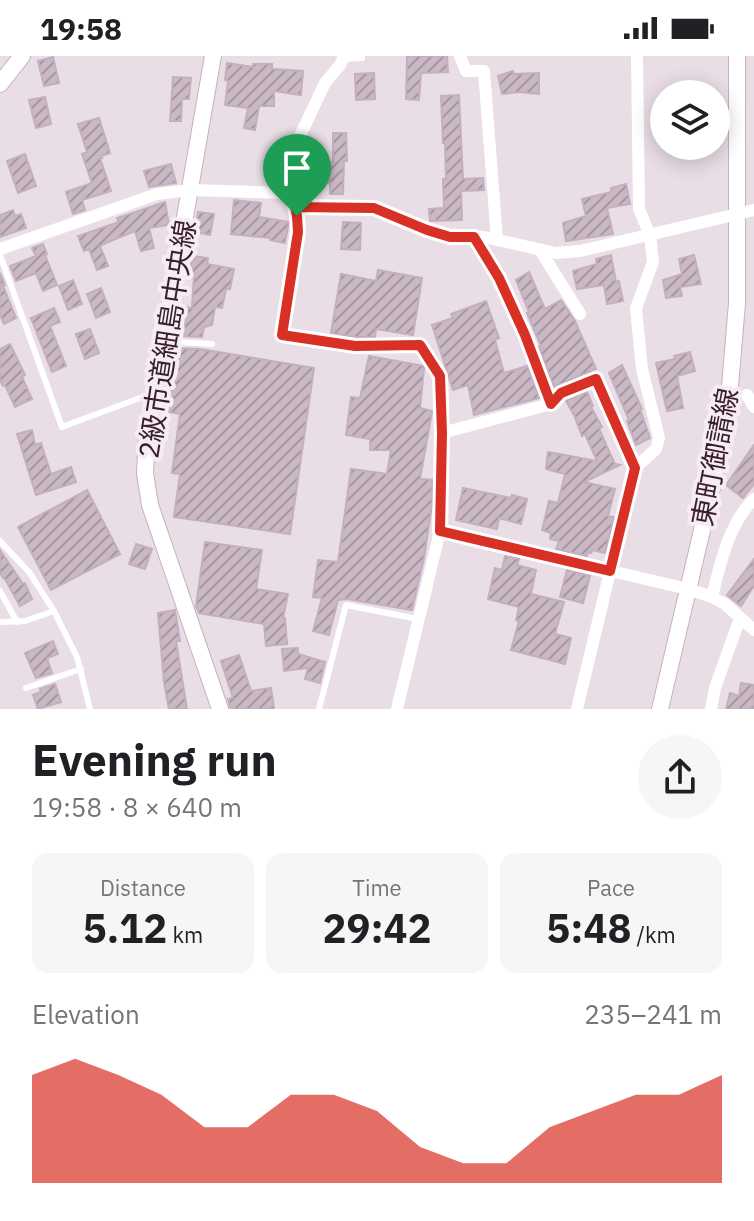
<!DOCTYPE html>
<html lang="en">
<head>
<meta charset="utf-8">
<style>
  :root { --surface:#fff; --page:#f6f6f6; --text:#202124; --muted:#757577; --accent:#d93025 }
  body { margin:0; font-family:"IBM Plex Sans","Noto Sans JP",sans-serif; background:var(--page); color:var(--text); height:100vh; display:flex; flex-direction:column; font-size:30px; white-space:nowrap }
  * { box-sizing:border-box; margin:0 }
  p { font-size:26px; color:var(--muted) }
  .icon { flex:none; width:44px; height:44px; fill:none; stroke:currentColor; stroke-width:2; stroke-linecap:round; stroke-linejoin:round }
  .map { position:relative; height:653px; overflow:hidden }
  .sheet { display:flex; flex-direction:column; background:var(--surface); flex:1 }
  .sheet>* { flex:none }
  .fabs { position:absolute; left:650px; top:24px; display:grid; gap:16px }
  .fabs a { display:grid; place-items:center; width:80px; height:80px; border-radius:50%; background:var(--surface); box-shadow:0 4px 20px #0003; font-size:40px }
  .pin { position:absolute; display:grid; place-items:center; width:68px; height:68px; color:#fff; margin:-82px -34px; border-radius:50% 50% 50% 0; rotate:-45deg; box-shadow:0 0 8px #0007 }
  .pin .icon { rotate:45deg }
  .round { display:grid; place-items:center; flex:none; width:84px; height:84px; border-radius:42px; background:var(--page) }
  .overview { display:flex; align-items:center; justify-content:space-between; height:136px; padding:0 32px }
  h1 { font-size:44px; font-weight:700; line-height:60px }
  .figures { display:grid; grid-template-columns:repeat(3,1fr); gap:12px; height:136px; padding:8px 32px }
  .figures div { display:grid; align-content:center; border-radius:16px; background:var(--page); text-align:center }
  .figures b { font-size:40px; font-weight:700 }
  .figures small { font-size:22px; font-weight:400 }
  .figures p { font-size:22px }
  .chart { height:224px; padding:16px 32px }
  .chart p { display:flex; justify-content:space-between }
  .chart svg { width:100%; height:144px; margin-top:8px; fill:var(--accent); opacity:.7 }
  .status { display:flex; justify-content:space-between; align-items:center; height:56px; padding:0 40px; background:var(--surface); direction:ltr }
  .status svg { height:22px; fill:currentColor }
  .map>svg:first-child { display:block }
</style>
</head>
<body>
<div class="status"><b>19:58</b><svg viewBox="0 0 49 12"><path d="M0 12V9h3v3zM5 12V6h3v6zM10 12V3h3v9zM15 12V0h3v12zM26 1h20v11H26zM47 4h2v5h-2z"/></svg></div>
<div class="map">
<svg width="754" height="653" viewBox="0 0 754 653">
  <defs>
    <pattern id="building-hatch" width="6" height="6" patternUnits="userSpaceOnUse" patternTransform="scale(2)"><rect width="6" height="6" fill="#cab9c5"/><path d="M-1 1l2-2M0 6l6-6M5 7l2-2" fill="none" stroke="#a596a0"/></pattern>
  </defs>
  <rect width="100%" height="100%" fill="#e9dde6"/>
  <!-- building -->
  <g fill="url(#building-hatch)" stroke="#c3afbd" stroke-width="2">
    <path d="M407,0H447L448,16L421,17L419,44L406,43Z"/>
    <path d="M53,1L59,27L44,30L38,5Z"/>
    <path d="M227,7L253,11V8H272V13L303,15L301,39L274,35V50H259L255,74L244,72L248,52L225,49L228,25L225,24Z"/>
    <path d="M513,15L514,18L539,17V38L519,36L502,38L498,20Z"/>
    <path d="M374,17L375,43L356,44L355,18Z"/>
    <path d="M173,21L191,22L189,43H182L181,65H170Z"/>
    <path d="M459,39L463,123L483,122L484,134L461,135L462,164L430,165L429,153L444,152L443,123H446L445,87H443L441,40Z"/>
    <path d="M45,41L51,68L36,72L29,44Z"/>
    <path d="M99,62L110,97L101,100L102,102H100L111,135L82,144L85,154L73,158L66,136L92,127L82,98L87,96L78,68Z"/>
    <path d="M333,77H346L347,105H344L343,138H330V127L305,128V107L333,106Z"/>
    <path d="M25,98L36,130L18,137L7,105Z"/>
    <path d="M171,108L176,127L149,131L144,115Z"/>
    <path d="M626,128L630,148L607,152L613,178L566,185L563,167L586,160L582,143L611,136V132Z"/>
    <path d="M234,144L261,147L259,161L289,166L285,187L270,184V182L231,178Z"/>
    <path d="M165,146L169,169L149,172L154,192L141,195L135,175L108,186L100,190L108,210L97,214L89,193L84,195L78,180L119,166L117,162Z"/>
    <path d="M13,154L15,160L21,158L26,172L0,181V159Z"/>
    <path d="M198,156L214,158L210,179L195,176Z"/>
    <path d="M343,166L361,167L360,194L341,193Z"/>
    <path d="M43,188L47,198L45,199L57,229L43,235L36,217L16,225L10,210L36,200L32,192Z"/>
    <path d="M611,199L616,226L619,225L623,245L607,248L604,229L577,233L573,215L597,208L596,203Z"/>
    <path d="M694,199L701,228L680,231L682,240L666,242L663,224L682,218L679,203Z"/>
    <path d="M193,200L208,202L207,208L234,213L230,233H226L222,252L215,251L212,269L204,271L202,281L180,280L185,251L192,252L194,221L189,220Z"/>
    <path d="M378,214L422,222L413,279L376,273L375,281H356L331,277L341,218L376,225Z"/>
    <path d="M529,216L545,253L561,244L575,265L596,313L554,331L539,291L541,290L527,257L529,256L516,224Z"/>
    <path d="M0,217L5,229L3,230L16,262L4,268L0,259Z"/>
    <path d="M73,224L82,248L68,254L59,230Z"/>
    <path d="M101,232L110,256L96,262L87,238Z"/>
    <path d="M486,245L499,282L495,284L504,317L527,310L539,342L474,359L468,329L453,334L432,269L453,262L451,258Z"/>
    <path d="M54,252L60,266L50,270L66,310L52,316L31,262Z"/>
    <path d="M90,273L99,297L85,303L76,278Z"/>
    <path d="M10,288L25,319L22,321L32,343L15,351L5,329L3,330L0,324V293Z"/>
    <path d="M174,292L200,293L314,312L290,478L174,461L180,418L172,417L180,358L164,355Z"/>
    <path d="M690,296L695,315L677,320L683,352L667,355L656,307L675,303L674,300Z"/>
    <path d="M369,300L423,310L424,312L420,352L432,355V356L420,423L432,424V449L424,502L412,554L347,543L338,544L329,579L313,575L322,542L313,541L318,504L338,506L351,413L387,418L391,394H370V383L346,379L351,341L360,342Z"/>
    <path d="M622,309L642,353H640L650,382L636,389L627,365L629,364L609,317Z"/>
    <path d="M587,336L593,350L591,351L602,371L599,372L607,391L615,408L620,409L584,426L615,433L608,460L614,461L605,497L593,494L591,497L588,496L587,500L556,493L559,485L550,483L551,477L542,474L549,445L558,447L565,418L546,413L548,396L597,405L585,378L582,380L574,359L566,345Z"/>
    <path d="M32,374L35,389L41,387L51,418L71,411L76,426L36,439L17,378Z"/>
    <path d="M754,389V428L743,442L726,429Z"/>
    <path d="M463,432L511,442L512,439L527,443L521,468L499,462L497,473L456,464Z"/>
    <path d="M87,434L120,498L51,534L18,471Z"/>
    <path d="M205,486L262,494L256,533L288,538L283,562H285L287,588L266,590L264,568L199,557L196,550Z"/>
    <path d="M136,488L152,493L145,513L129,508Z"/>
    <path d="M0,494L23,528L25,527L32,543L20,550L5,523H4L0,517Z"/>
    <path d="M505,500L519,503L517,509L536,514L531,538L564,546L555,578L571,582L565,608L511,594L519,565L516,564L519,551L488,543L495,512L502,514Z"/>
    <path d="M754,503V530L741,550L727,539Z"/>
    <path d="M567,514L590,520L583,547L560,541Z"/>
    <path d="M175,554L180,585H176L187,653H169L164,626L158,557Z"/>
    <path d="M53,585L58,598L47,602L52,617L36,622L25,597Z"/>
    <path d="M298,592V598L325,606L320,627L305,623L308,612L284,615L282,593Z"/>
    <path d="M239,599L251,635L271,632L274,653H231L228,643L233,642L221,605Z"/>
    <path d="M741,627L754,629V653H726L730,637L739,640Z"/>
    <path d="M55,628L61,646L38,653L33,639L41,636L40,633Z"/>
  </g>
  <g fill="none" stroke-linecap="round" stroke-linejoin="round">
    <!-- secondary casing -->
    <g stroke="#c9b0c1" stroke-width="18">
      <g id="secondary">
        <path d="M213,0L147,380L145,417L150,449L220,653"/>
        <path d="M0,28L22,0"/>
        <path d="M660,653L714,423L730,331L737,247V0"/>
      </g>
    </g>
    <!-- lane -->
    <g stroke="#fff" stroke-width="6">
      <path d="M343,3L362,2V0"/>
      <path d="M0,199L62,371L153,337"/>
      <path d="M282,279L298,176L295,152"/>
      <path d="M164,285L212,288"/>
      <path d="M0,485L29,516L54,555L77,601L90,653"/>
      <path d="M0,535L17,566"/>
      <path d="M0,566L25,565L54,555"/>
      <path d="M26,632L81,613"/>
      <path d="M319,653L346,549L418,563"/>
    </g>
    <!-- street -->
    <g stroke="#fff" stroke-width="12">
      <path d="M344,0L340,9L325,27L289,103L287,137L295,151L374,152L427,174L450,181H484L556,197L580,195L754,154"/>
      <path d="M460,0L466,15H484L497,184"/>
      <path d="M474,181L499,222L525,279L551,348"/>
      <path d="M0,193L157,138L191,134L287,137"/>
      <path d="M540,194L580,258"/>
      <path d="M282,279L355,290L420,289L440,320L442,377L440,475"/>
      <path d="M747,339L754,351"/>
      <path d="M442,377L551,348L561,337L596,323L635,412"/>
      <path d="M754,443C729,467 720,508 712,541L725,548L754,574"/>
      <path d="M397,653L440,475L688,533L712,541"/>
      <path d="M577,653L635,412L656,393L659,382L642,313L636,252L653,206L650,179L639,153L637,0"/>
      <path d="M711,653L715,632L740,562"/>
    </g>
    <!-- secondary -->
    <use href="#secondary" stroke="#fff" stroke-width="16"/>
  </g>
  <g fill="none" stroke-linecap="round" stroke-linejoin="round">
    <!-- route casing -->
    <g stroke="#fff" stroke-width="16">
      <path id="route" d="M295,151L374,152L427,174L450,181H474L499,222L525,279L551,348L561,337L596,323L635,412L610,515L440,475L442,377L440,320L420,289L355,290L282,279L298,176L297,160Z"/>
    </g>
    <!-- route -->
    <use href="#route" stroke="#d93025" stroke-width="10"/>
  </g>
  <g text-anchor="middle" stroke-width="8" stroke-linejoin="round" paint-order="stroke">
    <!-- street labels -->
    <g font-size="28" fill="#391e2e" stroke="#f6edf4">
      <text transform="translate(167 283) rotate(-81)" y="10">2級市道細島中央線</text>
      <text transform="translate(715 401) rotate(-79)" y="10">東町御請線</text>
    </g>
  </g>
</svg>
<div class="fabs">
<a><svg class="icon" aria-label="layers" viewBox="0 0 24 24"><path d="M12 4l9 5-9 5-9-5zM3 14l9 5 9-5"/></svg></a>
</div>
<div class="pin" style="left:297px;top:160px;background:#1e9e55"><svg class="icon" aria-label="arrive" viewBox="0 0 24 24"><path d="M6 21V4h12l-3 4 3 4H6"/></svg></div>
</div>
<section class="sheet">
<div class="overview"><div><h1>Evening run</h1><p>19:58 · 8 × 640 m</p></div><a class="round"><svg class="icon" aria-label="share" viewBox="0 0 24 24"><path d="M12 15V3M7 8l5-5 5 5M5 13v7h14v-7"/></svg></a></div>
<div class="figures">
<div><p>Distance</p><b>5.12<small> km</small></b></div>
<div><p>Time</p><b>29:42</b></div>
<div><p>Pace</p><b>5:48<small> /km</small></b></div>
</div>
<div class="chart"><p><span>Elevation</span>235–241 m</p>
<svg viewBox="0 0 160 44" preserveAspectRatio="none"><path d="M0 44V11L10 6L20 11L30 17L40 27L50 27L60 17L70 17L80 22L90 33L100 38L110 38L120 27L130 22L140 17L150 17L160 11V44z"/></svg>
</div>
</section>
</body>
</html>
